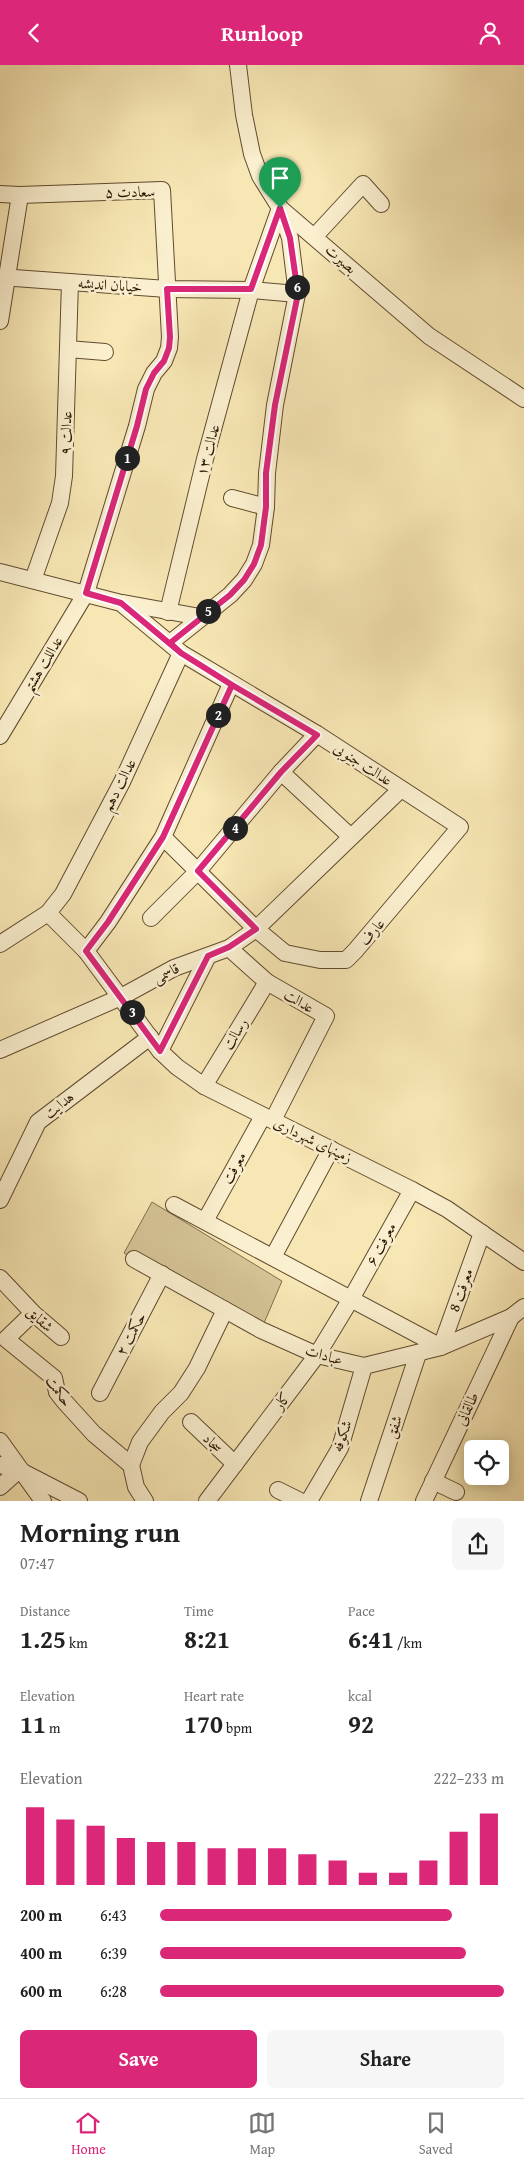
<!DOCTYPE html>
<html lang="en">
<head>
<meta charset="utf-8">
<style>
  :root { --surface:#fff; --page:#f6f6f6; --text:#222; --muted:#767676; --line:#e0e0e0; --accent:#db2777 }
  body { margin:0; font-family:"Gentium Book Plus",Amiri,serif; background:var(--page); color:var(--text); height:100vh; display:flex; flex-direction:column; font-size:19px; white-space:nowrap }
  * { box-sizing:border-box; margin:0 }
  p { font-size:16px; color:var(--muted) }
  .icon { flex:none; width:28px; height:28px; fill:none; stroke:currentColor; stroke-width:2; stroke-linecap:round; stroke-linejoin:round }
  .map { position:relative; height:1436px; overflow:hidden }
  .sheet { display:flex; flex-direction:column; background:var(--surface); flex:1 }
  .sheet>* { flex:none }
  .controls { position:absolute; left:464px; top:1375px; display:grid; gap:10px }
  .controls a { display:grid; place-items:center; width:45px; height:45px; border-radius:8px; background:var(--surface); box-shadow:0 2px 12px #0003; font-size:25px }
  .pin { position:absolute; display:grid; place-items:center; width:42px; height:42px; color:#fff; margin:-51px -21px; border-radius:50% 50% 50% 0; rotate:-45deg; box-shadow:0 0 5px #0007 }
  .pin .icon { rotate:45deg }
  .km { position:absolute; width:25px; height:25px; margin:-12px; border-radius:50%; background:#222; color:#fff; font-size:14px; line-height:25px; text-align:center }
  .round { display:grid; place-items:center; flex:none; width:52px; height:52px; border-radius:8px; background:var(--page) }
  .head { display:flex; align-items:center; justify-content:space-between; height:85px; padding:0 20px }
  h1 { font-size:28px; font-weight:800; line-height:38px }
  .metrics { display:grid; grid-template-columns:repeat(3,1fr); gap:8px; height:85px; padding:5px 20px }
  .metrics div { display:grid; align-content:center }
  .metrics b { font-size:25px; font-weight:800 }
  .metrics small { font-size:14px; font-weight:400 }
  .metrics p { font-size:14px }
  .chart { height:140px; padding:10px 20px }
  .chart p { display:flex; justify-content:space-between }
  .chart svg { width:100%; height:90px; margin-top:5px; stroke:var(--accent); stroke-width:6 }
  .button { display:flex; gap:10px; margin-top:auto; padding:10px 20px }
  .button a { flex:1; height:58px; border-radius:8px; background:var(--accent); color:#fff; font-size:20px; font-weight:800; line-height:58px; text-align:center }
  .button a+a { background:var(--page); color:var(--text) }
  ul { padding:0 20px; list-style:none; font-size:16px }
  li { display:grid; grid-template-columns:80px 60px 1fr; align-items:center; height:38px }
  li i { height:12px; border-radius:6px; background:var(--accent) }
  header { display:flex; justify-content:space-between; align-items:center; height:65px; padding:0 20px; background:var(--accent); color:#fff; font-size:22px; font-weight:800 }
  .menu { display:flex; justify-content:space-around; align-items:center; height:70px; border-top:1px solid var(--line); background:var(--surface); font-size:14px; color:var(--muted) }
  .menu a { display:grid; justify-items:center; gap:2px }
  .menu .on { color:var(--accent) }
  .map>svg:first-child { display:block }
</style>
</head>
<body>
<header><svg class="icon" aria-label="back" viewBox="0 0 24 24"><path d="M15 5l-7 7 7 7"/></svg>Runloop<svg class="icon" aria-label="person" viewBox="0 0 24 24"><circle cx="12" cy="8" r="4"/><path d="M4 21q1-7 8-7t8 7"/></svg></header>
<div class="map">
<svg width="524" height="1436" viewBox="0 0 524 1436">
  <rect width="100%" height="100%" fill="#f7e7b4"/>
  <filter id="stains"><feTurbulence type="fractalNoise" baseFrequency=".004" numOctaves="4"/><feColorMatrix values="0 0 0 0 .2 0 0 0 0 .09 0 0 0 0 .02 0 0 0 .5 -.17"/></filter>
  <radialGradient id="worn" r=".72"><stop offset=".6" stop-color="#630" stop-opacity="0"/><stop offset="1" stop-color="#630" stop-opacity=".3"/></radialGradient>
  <!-- green -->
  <path fill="#d5c496" stroke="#816e4c" d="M152,1137L282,1216L261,1265L124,1188Z"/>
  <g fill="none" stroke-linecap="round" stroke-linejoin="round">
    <!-- minor casing -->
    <g stroke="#604b2f" stroke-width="18">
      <g id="minor">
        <path d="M238,0L244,50L252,89L260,111L280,143L429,271L524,334"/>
        <path d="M0,129L20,130L162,125L170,272L169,283L164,296L154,308L146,324L137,361L86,528L0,671"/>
        <path d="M315,171L363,119L381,139"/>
        <path d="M0,212L167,224L251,225L297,229"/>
        <path d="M0,256L20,130"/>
        <path d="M68,284L105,287"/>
        <path d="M232,433L266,442"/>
        <path d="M0,507L121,538L181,588L317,669L460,762L355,886L346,895H320L285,888L256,864L163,772"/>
        <path d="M33,515L60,438L64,411L70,217"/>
        <path d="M123,538L200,552"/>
        <path d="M168,547L205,394L251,225L280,143"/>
        <path d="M170,578L230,530L244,515L254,499L261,480L266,442L267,408L275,340L297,229L290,173L280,143"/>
        <path d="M281,707L351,772"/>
        <path d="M48,848L86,886L160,986L177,1002L204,1021L412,1125L447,1144L524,1197"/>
        <path d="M151,853L198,806L281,707L317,669"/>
        <path d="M0,879L48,848L63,829L122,717L181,588"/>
        <path d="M229,883L267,917L326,951L273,1055"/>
        <path d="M86,886L108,857L163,772L231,619"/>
        <path d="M0,985L121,932L174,903L229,883L256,864L401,724"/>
        <path d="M160,986L208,891"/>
        <path d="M204,1021L267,917"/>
        <path d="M0,1135L38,1057L150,972"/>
        <path d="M174,1140L441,1282L482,1168"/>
        <path d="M205,1156L263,1051"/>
        <path d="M273,1192L331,1084"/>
        <path d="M134,1194L261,1265L317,1290L364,1301L441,1282L511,1252L524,1242"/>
        <path d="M0,1213L33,1248L61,1272"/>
        <path d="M33,1248L6,1274L54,1313L57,1327L64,1336L94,1369L131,1400L136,1422L145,1436"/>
        <path d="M100,1328L162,1209"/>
        <path d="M191,1357L235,1399"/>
        <path d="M0,1376L43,1436"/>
        <path d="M0,1400L19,1405L79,1436"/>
        <path d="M131,1400L140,1377L162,1347L181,1328L197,1303L225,1245"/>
        <path d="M433,1416L456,1427"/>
        <path d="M0,1422L19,1405"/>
        <path d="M278,1425L300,1436"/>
        <path d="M207,1436L317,1290L351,1234L412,1125"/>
        <path d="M309,1436L340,1383L364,1301"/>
        <path d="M369,1436L418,1289"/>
        <path d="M424,1436L511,1252"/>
      </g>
    </g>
    <!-- minor -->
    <use href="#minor" stroke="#faefce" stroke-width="16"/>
  </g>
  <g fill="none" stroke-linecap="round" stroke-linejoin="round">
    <!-- route casing -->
    <g stroke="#fff" stroke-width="10">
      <path id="route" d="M280,143L251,224H167L170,272L169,283L164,296L154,308L146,324L137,361L86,528L121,538L181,588L232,620L163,772L108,857L86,886L160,986L208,891L229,882L256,864L198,806L281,707L317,670L232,620L181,588L170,578L230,530L244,515L254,499L261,480L266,442V408L275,340L298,229L290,173L280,143"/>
    </g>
    <!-- route -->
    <use href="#route" stroke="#db2777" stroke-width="6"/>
  </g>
  <g text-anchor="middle" stroke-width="5" stroke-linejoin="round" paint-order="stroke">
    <!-- street labels -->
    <g font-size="15" fill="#2d1703" stroke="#faefce">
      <text transform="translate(130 127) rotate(-1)" y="5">سعادت ۵</text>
      <text transform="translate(341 194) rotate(41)" y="5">بصیرت</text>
      <text transform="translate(110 220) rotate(4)" y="5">خیابان اندیشه</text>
      <text transform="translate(66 368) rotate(-88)" y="5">عدالت ۹</text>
      <text transform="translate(208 385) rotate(-75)" y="5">عدالت ۱۳</text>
      <text transform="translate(43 599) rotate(-59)" y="5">عداللت هشتم</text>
      <text transform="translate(363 699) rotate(33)" y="5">عدالت جنوبی</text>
      <text transform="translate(119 720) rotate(-63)" y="5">عدالت دهم</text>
      <text transform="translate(372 867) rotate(-50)" y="5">عارف</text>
      <text transform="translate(166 908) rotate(-26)" y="5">قاسمی</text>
      <text transform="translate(299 936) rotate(30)" y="5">عدالت</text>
      <text transform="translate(235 969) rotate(-59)" y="5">رسالت</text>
      <text transform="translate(59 1040) rotate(-38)" y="5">هدایت</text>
      <text transform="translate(313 1075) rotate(26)" y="5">زمینهای شهرداری</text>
      <text transform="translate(234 1103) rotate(-61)" y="5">معرفت</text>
      <text transform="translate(381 1179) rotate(-61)" y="5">معرفت ۶</text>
      <text transform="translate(461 1225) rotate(-70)" y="5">معرفت 8</text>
      <text transform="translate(40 1254) rotate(43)" y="5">شقایق</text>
      <text transform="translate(131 1269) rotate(-62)" y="5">حکمت ۲</text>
      <text transform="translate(324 1290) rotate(17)" y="5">عبادات</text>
      <text transform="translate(59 1326) rotate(55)" y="5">حکمت</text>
      <text transform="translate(282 1336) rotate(-53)" y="5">کار</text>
      <text transform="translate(467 1344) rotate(-65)" y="5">طالقانی</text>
      <text transform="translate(394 1362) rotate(-72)" y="5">شفق</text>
      <text transform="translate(342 1371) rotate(-70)" y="5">شکوفه</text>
      <text transform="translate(213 1378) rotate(43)" y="5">سجاد</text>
    </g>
  </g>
  <rect width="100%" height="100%" filter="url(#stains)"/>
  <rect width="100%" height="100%" fill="url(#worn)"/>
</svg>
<div class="controls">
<a><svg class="icon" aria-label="locate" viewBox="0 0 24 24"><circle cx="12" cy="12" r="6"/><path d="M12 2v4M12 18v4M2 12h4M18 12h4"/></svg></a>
</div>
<div class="pin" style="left:280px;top:143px;background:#1e9e55"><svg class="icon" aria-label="arrive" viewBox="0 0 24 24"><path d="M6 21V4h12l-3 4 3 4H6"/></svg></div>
<b class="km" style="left:127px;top:393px">1</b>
<b class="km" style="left:218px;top:650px">2</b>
<b class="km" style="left:132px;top:947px">3</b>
<b class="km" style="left:235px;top:763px">4</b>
<b class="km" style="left:208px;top:546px">5</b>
<b class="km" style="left:297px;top:222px">6</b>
</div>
<section class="sheet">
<div class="head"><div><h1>Morning run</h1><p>07:47</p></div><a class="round"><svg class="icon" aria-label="share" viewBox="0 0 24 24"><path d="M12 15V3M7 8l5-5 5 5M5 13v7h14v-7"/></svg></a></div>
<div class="metrics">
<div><p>Distance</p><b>1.25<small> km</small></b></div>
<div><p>Time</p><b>8:21</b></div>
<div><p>Pace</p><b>6:41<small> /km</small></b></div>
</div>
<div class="metrics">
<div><p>Elevation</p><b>11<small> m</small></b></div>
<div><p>Heart rate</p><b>170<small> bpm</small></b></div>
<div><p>kcal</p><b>92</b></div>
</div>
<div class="chart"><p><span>Elevation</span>222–233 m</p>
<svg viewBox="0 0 160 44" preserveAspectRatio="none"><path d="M5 44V6M15 44V12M25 44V15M35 44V21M45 44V23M55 44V23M65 44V26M75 44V26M85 44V26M95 44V29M105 44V32M115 44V38M125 44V38M135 44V32M145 44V18M155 44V9"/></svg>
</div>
<ul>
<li><b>200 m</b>6:43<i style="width:85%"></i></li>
<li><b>400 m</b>6:39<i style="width:89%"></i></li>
<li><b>600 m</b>6:28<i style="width:100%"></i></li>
</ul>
<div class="button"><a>Save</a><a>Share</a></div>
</section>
<nav class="menu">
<a class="on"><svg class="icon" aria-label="home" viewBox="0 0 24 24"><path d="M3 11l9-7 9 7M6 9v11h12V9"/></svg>Home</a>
<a><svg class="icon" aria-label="map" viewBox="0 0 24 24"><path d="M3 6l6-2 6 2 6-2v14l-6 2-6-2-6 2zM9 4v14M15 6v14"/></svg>Map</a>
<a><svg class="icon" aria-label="saved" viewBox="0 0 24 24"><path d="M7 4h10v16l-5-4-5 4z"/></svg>Saved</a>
</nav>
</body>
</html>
